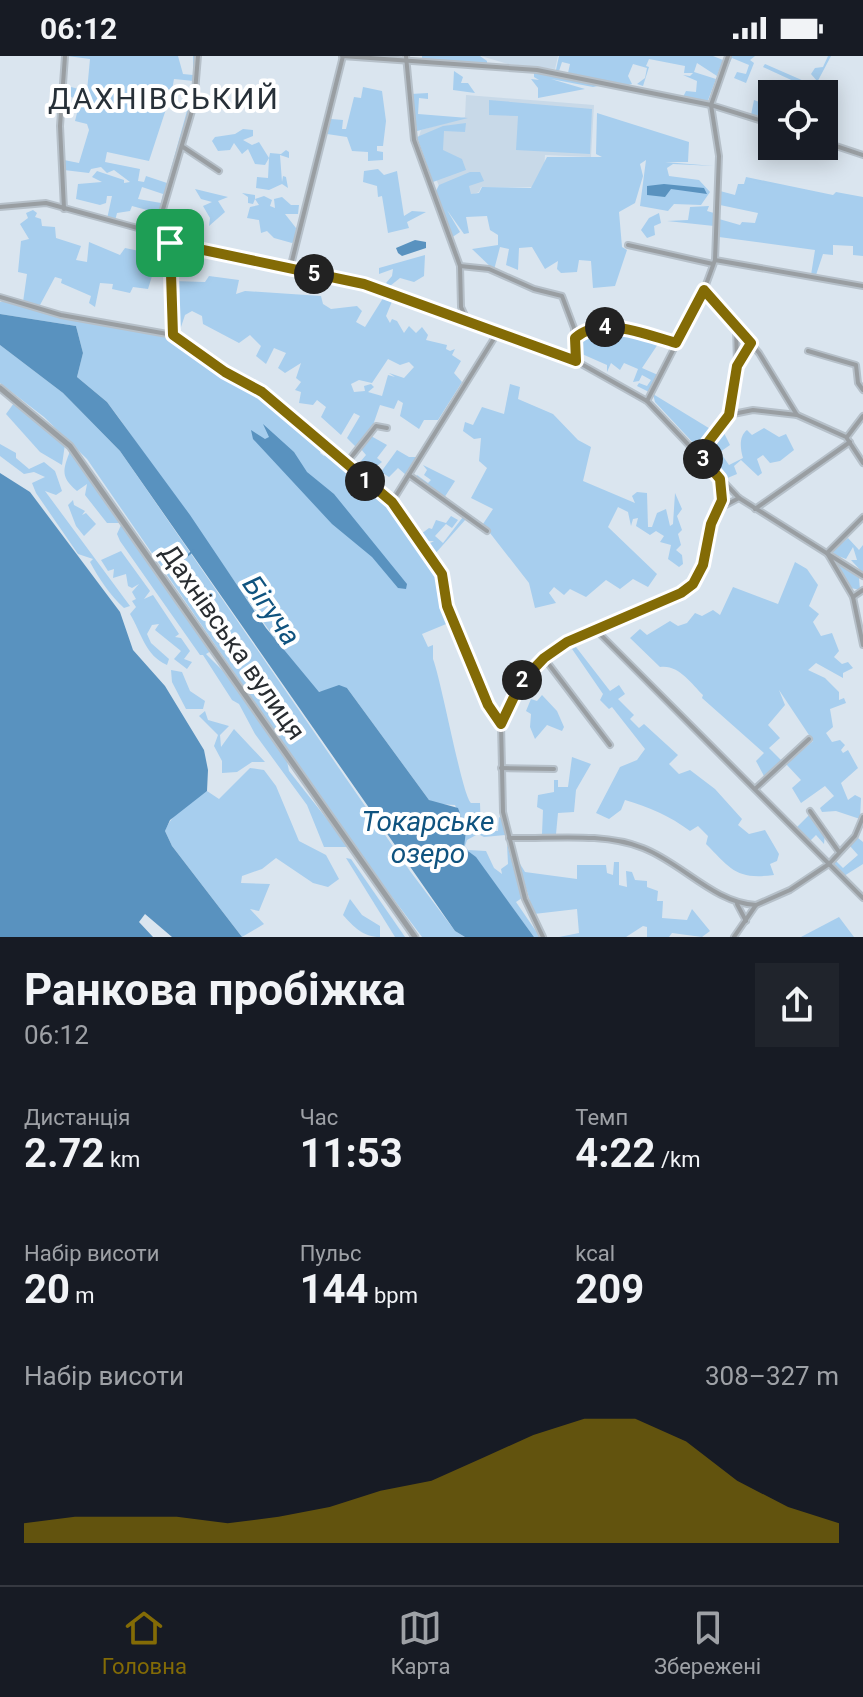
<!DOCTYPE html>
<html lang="uk">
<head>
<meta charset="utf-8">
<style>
  :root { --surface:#171b24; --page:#20242c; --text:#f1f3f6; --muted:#9ea1a6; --line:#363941; --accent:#836b06 }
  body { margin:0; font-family:Roboto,sans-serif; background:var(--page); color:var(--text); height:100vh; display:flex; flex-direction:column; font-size:30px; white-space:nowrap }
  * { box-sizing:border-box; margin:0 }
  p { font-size:26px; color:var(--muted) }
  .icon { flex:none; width:44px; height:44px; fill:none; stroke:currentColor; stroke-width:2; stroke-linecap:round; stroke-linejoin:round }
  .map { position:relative; height:881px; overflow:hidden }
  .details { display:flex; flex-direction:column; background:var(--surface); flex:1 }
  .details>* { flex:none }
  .fabs { position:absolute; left:758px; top:24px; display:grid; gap:16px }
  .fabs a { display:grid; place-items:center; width:80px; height:80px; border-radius:0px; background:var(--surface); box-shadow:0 4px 20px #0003; font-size:40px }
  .pin { position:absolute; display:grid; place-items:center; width:68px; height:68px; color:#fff; margin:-34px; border-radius:16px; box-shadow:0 4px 12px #0006 }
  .km { position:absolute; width:40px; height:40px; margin:-20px; border-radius:50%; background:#222; color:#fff; font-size:22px; line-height:40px; text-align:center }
  .round { display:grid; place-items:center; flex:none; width:84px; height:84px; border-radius:0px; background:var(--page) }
  .overview { display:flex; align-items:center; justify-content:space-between; height:136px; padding:0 24px }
  h1 { font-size:44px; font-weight:700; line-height:60px }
  .metrics { display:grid; grid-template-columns:repeat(3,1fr); gap:12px; height:136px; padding:8px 24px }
  .metrics div { display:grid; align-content:center }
  .metrics b { font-size:40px; font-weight:700 }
  .metrics small { font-size:22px; font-weight:400 }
  .metrics p { font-size:22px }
  .chart { height:224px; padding:16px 24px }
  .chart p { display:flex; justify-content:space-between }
  .chart svg { width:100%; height:144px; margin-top:8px; fill:var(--accent); opacity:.7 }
  .status { display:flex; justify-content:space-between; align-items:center; height:56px; padding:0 40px; background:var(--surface); direction:ltr }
  .status svg { height:22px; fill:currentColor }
  .dock { display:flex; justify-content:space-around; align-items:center; height:112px; border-top:2px solid var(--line); background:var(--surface); font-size:22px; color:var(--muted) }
  .dock a { display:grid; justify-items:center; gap:4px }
  .dock .active { color:var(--accent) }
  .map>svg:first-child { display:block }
</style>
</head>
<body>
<div class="status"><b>06:12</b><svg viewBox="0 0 49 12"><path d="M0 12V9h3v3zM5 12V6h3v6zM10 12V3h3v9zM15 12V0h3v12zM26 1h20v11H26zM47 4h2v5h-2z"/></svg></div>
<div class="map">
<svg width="863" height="881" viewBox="0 0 863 881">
  <rect width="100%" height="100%" fill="#dae5ef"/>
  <!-- built -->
  <g fill="#c8d9e8">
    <path d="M481,0H558L555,13L508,8Z"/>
    <path d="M466,39L594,49L591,101L545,99L543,131H481L479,136L471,139L439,130L419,80L421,74L465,61Z"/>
  </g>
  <!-- green -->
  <g fill="#a7ceee" fill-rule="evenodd">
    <path d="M67,0H178L183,18L193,19V0H197C196,60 173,117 155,173L158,157L132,150L130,155L117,157L115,165L107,163L112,140H107L106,147L100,149L76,143L78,128L102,126L92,121L97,115L124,124V127L130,126L114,114L107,117L101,111L91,113L89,117L64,114V104L79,107L89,74L87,68L75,65L80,45L65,38L67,30L87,35L90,3ZM174,23L194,25L193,33L167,127L146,120L144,126L138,125L140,113L105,106L107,96L149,105L168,47L162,42L165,33L172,34ZM142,131L163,138L161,147L138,143Z"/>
    <path d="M422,0H480L487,5V9L422,5Z"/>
    <path d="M559,0H713L723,4L717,20L697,7L694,16L716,23L707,47L683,41L686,35L696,36L697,25L683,19L690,20L693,17H684L685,10L649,3L646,10L649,11L643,30L637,28L645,22L647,12L633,8L628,20L632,28L624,30L568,17L570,8L562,6L559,15L556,14Z"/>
    <path d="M730,0H755L750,4L754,7L746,27L734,22L737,16L746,18L749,9L732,2L726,15Z"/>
    <path d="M828,0H831L813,34L763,11L765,8L804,25L803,29L810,30L817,25L811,18L815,12L823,11Z"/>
    <path d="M454,15L463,21L461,27H468L475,37L453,34Z"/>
    <path d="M534,16H538L603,29L593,31L551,23L585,33L538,42V32L531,23L539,24L534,21Z"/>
    <path d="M363,31L382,35L386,65L383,90H377V95L383,96V104L368,105V96L352,95L347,81L327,78L331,63L343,64L342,73H346L354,41L361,42Z"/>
    <path d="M428,37V43L419,42L418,58L468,62L417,75L411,38Z"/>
    <path d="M765,42H772V66L766,64L768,59H751L754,44L765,48Z"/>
    <path d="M489,44L592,53L590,98L516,94L518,60L489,59Z"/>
    <path d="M597,57L689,86L688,106H665L714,110L673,108L667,112L669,120L699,124L710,136L701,149L674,148L668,155L640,150L646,104L640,108L643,120L635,147L619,156L622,191L627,194L615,230L593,232L591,205L579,204L577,216L561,217L557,213L558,205L545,213L532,191L519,192L518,214L506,209L509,193L500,191L494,214L472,193L498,189V179L490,174L487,160L466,161L469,177L464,178L447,154L460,176L451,182L435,137L439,129L470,116H480L484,125L469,130L471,138L479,137L482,131L531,132L547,101H602L596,98Z"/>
    <path d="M466,67L465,76L444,75L443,94L462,103L466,114L433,126L417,81L443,70Z"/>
    <path d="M243,73L253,74V80L243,84L252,89L259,86L269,102L270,97L281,98L286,94L289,96V102L280,99L282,126L283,120L286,121L288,132L282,128L269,134L256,132L257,121L268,122L269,102L265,109L255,108L248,93L242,98L234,87L230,94L218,95L212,85L215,81L235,78Z"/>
    <path d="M378,113L384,119L397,115L404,160L412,155L426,156L407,166L409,172L388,177L382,140L378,141L377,130L363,126L364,115Z"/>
    <path d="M746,121L833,139L836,136L863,141V200L853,199V190L833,189V199L823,198L816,219H811L815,194L719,181V163L740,169L742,166L755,167L758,157L720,149V135L735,139L738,128H744Z"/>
    <path d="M195,133L228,141L218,145L225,156L209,170L210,162L203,150L212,146L201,143Z"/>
    <path d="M242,137L255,139V143L264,140L272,144L270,150L275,152L274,143L282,141L291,149H299L298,158H285L296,172L295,185L292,187L274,182L267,175L261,177L259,164L247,162L250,151L259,149L255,143L253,148L248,147V141Z"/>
    <path d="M709,150L707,155L714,157V170L667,165L688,164L690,151Z"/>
    <path d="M33,154L37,157L35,161L41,163L42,170L55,171L56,182L81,190L76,204L87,206L89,186L120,199L125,192L144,196L156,207L148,233L133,231L130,237L112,233L113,228L100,227L95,251L89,247L91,240L61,227L62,223L55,221L40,249L23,246L27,218L18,216L21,185L29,183L20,168L28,162L26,157Z"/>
    <path d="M659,157L661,167L654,170L655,179L647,182L641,174L649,162Z"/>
    <path d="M425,199L424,220L414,226L400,222L390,230L386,227L392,220L393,213L379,218V212Z"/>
    <path d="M209,220L239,224L236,238L245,235L321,240L323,248L331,253L357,250L362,255L356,266L365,271L385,239L393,243L386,260L390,267L392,263L397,265L404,277L409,270L416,277L422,271L428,279L426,284L447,289L446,293L450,295L455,293L452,299L461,305L454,317L462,326L438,364H424L419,373L400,360L403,347L398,344L394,353L380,349L372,372L357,392L347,382L360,360L354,357L341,379L321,361L326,351L317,344L313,349L299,347L301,336L295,334L301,326L296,322L301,307L285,317L278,312L286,297L274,292L266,308L256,300L261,290L250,279L239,287L203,268L202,260L192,255L185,259L178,280L176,279L174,225L205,226ZM388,303L400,309L409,306L414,311L404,322L389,317L395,321L388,319L382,340L368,336L374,331L371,328L364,330L365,335L354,336L351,328L359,324L372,327Z"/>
    <path d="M5,245L168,282L260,337L323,391L320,397L324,400L329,396C369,432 416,466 439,517C446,531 445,550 451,566L422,578L428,591L433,589V603C442,627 462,739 471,747H480L481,775H498L499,761L503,763L505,779L484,781L478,778L467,784L465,790L468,794L486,795L494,812L502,818L501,813L508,808L507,788L522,842L516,846L540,881H534L475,801L464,792L465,774L455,749L436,748L429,744L347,632L318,636L288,601L119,362L107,346L77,321L83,297L76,270L0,258V246Z"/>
    <path d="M595,271L660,285L642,312L658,319L649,336L637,330L639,327L647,330L651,324L642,319L639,325L633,326L638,313L624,307L620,314L611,307L607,316V309L582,298L577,282Z"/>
    <path d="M0,289L63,337L120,395L410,815L455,875L465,881H422L354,790L87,403L44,361L0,327Z"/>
    <path d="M510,328L520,331L518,343L553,358L578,384L591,391L583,425L635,447L632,440L637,436L647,437L648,471H652L657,457L666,453L670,470L673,468L675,437L682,453L677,460L682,474L678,478L681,489L676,494L682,499L683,508L679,511L668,503L671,489L660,486L664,480L656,475L650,479L636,470L638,462L633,463L631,470L628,456L618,451L608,471L657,518L648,531L633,523L620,533L606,524L586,541L570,533L564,539L554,531L549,537L556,547L535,552L529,527L483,468L493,453L471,442L487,412L479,405L481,382L474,383L463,375L465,366L473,369L482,351L504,358Z"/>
    <path d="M653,338L712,374L704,391H697L655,346Z"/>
    <path d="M14,347L65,388L62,409L40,396L6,358Z"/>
    <path d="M764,372L779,381L786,378L794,394L780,405L770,407L763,399L757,403L762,417L758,420L741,404L734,410L737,418L725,423V427C705,400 700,401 722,373L730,389L720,396L729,409L743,402C740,392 739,380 747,374L752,379Z"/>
    <path d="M371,380L387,389L377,402L382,406L363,421L359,418L367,409L361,405L366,399L361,393Z"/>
    <path d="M0,388L16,397V402L29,413L44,406L55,415L62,435L56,439L45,435L130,550L124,552C110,539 99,523 90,506L93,503L78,498L36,437L32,427L45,421L34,416L24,418L0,400Z"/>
    <path d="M397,394L409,401H416L406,419L398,412L389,421L381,416Z"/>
    <path d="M70,395L119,467H107L85,439L87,428L77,435C60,421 63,414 70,395Z"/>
    <path d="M423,409L455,425L444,442L415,423L417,419L428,427L431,424L424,419L427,414Z"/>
    <path d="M73,444L74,449L85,455L82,459L86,457L96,468L84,480L76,470L68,449Z"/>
    <path d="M451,460L458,464L452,472L446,468L435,480L443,487L463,461L466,463L434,499L427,489L434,485H427L421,478L429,472L432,473L436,464L446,467Z"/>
    <path d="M121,469L211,595L206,598L230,622L287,705L289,715L349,791H324L307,749L255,678L239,648L232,644L203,599H200L120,485L117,478Z"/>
    <path d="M848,482L859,494L863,489V517L851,504H857L853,491L846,503L830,497Z"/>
    <path d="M121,495L150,535L144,543L153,539L179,578L175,581L181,582L190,595L184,603L192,606L187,613L174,603L181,595L155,574L159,568L152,569L147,578L151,587L169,603L167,609C145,599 142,578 130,558L136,551L132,545L136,543L132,536L139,528L132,532L128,530L126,518L113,522L114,513L108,515L101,504Z"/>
    <path d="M834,505L859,522L860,534L851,532Z"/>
    <path d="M795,506L807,513L818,529L809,550L819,558L813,566L821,580L832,577L839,595L834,601L842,608L848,606L853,612L843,617V622L816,607L808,614L825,622L839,636V644L844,642L846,647L830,653L833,671L826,677L832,686L840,684L845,689L841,694L843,697L848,694L858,712L841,727L848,744L855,739L861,742L860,763L836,755L822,756L820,752L834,740L825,730L801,747L792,732L801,724L786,708L813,685L779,634L785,649L768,669L780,682L769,692L781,704L788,701L765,722L756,705L764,697L702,642L703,639C691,627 678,608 660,611L630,582L640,573L647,579L670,565L678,570L687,567L695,557L702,560L713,554L720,559L733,531L778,548Z"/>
    <path d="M576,591L610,635L619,629L625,638L618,643L634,659L630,663L639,672L644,668L678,699L669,708L679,718L690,714L715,733L742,763L738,769L749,778L765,774L779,798L777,805L770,808L774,819C736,824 731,813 706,788L708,780L698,770L690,775C670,760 649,751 625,744L621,754L609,763L596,757L620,711L637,704L645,693L612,651L609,653L600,644L603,638L572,593Z"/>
    <path d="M171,614L182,616L190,635L205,645L203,653H186L172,626Z"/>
    <path d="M542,639L557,655L564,671L562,675L547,669L535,683L530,671L531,658L526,655L531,643L537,645Z"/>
    <path d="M205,655L208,664L229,670L220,679L221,691L234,673L265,706H252L237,716L222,717V705L214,690L218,679L199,660Z"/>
    <path d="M572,701L591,708L576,734L574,756L558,757L556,778H542L543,754L537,751L538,739L554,736V724H558V731H568Z"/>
    <path d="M250,712L264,714L276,730L299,785L326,799L339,823L328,831L313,827L276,802L262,813L242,820L241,827L270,828L259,855L250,853L264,868L242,881L172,790L165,775C172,757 191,744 207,735L219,743Z"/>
    <path d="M810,758L825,777L824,788L816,779L809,786L797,771Z"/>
    <path d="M858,782L863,786V808L844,820L833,807L835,804L843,812L858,799L850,790Z"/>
    <path d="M346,802L351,803L405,881H395Z"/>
    <path d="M517,803L525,816L577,823V809H606L607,817L613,819L614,806H619V829L627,831L626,815L632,816L635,824L647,825V831L658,835L657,845H663L662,862L687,864L692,853L710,875L702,881L672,877L669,881H647V871L643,870L626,881H559L579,877L577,853L534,858Z"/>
    <path d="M350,843L362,859L380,870V881C363,881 354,871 343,859Z"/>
    <path d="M839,861L854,881H801Z"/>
  </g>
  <!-- water -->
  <g fill="#5992bf">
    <path d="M664,128L704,132L707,138L671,133L665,141L647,139V130Z"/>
    <path d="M415,184L426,186V192L402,200L398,197L396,192Z"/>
    <path d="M0,258L76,270L83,297L77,321L107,346L190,459L266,572L319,636L339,629L347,632L429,744L458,752L466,774L464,792L476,801L534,881H465L455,875L120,395L63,337L0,289Z"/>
    <path d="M263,368L294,396L307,416L334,438L407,528L406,533L398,532L372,501L332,468L253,383L251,374L265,383L269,381Z"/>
    <path d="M0,417L30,436L120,556L133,594L165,630L204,694L208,714L207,735L170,764L165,775L172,790L242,881H172L145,858L139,866L153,881H0Z"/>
  </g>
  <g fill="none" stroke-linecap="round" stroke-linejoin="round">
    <!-- stream -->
    <path stroke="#5992bf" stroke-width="2" d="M171,514L194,494"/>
    <!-- minor casing -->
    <g stroke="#b6c0c9" stroke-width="8">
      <g id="minor">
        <path d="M342,0L537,14L711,49L772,68"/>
        <path d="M406,0L414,84L460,210L461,251L466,262"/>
        <path d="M824,86L863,99"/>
        <path d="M183,91L219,115"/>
        <path d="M0,151L46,147L156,177L178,189L364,228L576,305L647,345L739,442L863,520"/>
        <path d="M64,153L60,70L65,0"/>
        <path d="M156,177L194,48L198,0"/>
        <path d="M170,187L173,279"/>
        <path d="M628,189L713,208"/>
        <path d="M715,204L863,230"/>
        <path d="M460,210L489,213L534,233L562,240L574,272L576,305"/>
        <path d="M290,213L343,0"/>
        <path d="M704,234L759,297L797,359L846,381L863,407"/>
        <path d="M0,241L61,259L173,279L225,316L262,336L392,446L442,518L447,550L488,649L501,668L503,756L525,843L543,881"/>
        <path d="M576,281C602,259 646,278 676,287"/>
        <path d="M808,295L856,309L858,327L863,334"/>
        <path d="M737,310L750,288"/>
        <path d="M647,345L704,234L715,204L719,100L711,49L728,0"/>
        <path d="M729,358L737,310L736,269"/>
        <path d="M847,381L863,360"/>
        <path d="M700,398L733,358L753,354L797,359"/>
        <path d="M345,409L376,370L387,372"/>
        <path d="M409,419L487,475"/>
        <path d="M392,446L498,276"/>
        <path d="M720,452L739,442"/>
        <path d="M755,453L850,386"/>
        <path d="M863,461L827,497L853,541L863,589"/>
        <path d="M853,541L863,534"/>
        <path d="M595,573L863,842"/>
        <path d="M544,602L610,689"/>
        <path d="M501,668C526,587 612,568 681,537C706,518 703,495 712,467C717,450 722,443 720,424"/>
        <path d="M501,712L554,713"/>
        <path d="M755,733L809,683"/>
        <path d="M810,755L839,796"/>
        <path d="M509,782C551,783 603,776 643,792C682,807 714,847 756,849"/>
        <path d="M737,848L746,865"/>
        <path d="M734,881L756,849L790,834L829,808L855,780L863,761"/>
      </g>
    </g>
    <!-- tertiary casing -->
    <g stroke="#b6c0c9" stroke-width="9">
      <path id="tertiary" d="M0,332L70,390L415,881"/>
    </g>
    <!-- minor -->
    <use href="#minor" stroke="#999ea2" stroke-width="4"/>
    <!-- tertiary -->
    <use href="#tertiary" stroke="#999ea2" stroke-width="5"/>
  </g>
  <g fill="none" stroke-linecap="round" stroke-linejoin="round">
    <!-- route casing -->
    <g stroke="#fff" stroke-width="16">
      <path id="route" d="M170,187L364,228L576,305L575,282C602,259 644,278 676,287L704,234L751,287L737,310L729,359L699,398L720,423L722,444L711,468L703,509L693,528L681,537L567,586L544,602L521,626L501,668L488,649L447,550L442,518L392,446L262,336L225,316L173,279Z"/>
    </g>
    <!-- route -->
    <use href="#route" stroke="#836b06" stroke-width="10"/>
  </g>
  <g text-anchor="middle" stroke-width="8" stroke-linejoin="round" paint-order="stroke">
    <!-- street labels -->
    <g font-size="26" fill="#282c30" stroke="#fff">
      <text transform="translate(233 586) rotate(55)" y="9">Дахнівська вулиця</text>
    </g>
    <!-- water labels -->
    <g font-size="28" font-style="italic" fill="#0f537f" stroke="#fff">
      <text transform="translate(272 554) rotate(55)" y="10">Бігуча</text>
      <text x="428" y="775">Токарське<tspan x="428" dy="32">озеро</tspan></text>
    </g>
    <!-- quarter labels -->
    <g font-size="30" letter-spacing="2" fill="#273038" stroke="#fff">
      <text x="164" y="53">ДАХНІВСЬКИЙ</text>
    </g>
  </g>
</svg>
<div class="fabs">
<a><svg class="icon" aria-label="locate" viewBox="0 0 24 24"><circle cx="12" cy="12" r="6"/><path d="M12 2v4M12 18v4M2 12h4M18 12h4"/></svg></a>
</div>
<div class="pin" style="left:170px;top:187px;background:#1e9e55"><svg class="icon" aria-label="arrive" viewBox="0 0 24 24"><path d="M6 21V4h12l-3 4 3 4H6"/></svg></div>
<b class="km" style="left:365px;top:425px">1</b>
<b class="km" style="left:522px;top:624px">2</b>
<b class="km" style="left:703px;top:403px">3</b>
<b class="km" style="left:605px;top:271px">4</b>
<b class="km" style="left:314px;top:218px">5</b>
</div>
<section class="details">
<div class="overview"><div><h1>Ранкова пробіжка</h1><p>06:12</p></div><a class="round"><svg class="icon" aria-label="share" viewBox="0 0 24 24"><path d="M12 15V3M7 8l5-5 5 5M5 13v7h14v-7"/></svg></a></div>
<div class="metrics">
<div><p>Дистанція</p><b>2.72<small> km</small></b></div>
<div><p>Час</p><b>11:53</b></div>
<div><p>Темп</p><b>4:22<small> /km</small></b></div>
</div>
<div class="metrics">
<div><p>Набір висоти</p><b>20<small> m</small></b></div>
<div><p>Пульс</p><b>144<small> bpm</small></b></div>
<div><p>kcal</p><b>209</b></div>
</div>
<div class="chart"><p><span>Набір висоти</span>308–327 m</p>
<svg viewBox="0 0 160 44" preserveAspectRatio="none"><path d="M0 44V38L10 36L20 36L30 36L40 38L50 36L60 33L70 28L80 25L90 18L100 11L110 6L120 6L130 13L140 25L150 33L160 38V44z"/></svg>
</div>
</section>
<nav class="dock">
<a class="active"><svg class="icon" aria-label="home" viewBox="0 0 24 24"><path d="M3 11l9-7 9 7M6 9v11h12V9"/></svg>Головна</a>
<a><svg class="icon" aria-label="map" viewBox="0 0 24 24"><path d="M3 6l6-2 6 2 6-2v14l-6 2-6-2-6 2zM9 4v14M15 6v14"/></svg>Карта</a>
<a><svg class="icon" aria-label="saved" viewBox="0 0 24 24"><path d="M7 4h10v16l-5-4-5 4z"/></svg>Збережені</a>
</nav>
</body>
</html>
